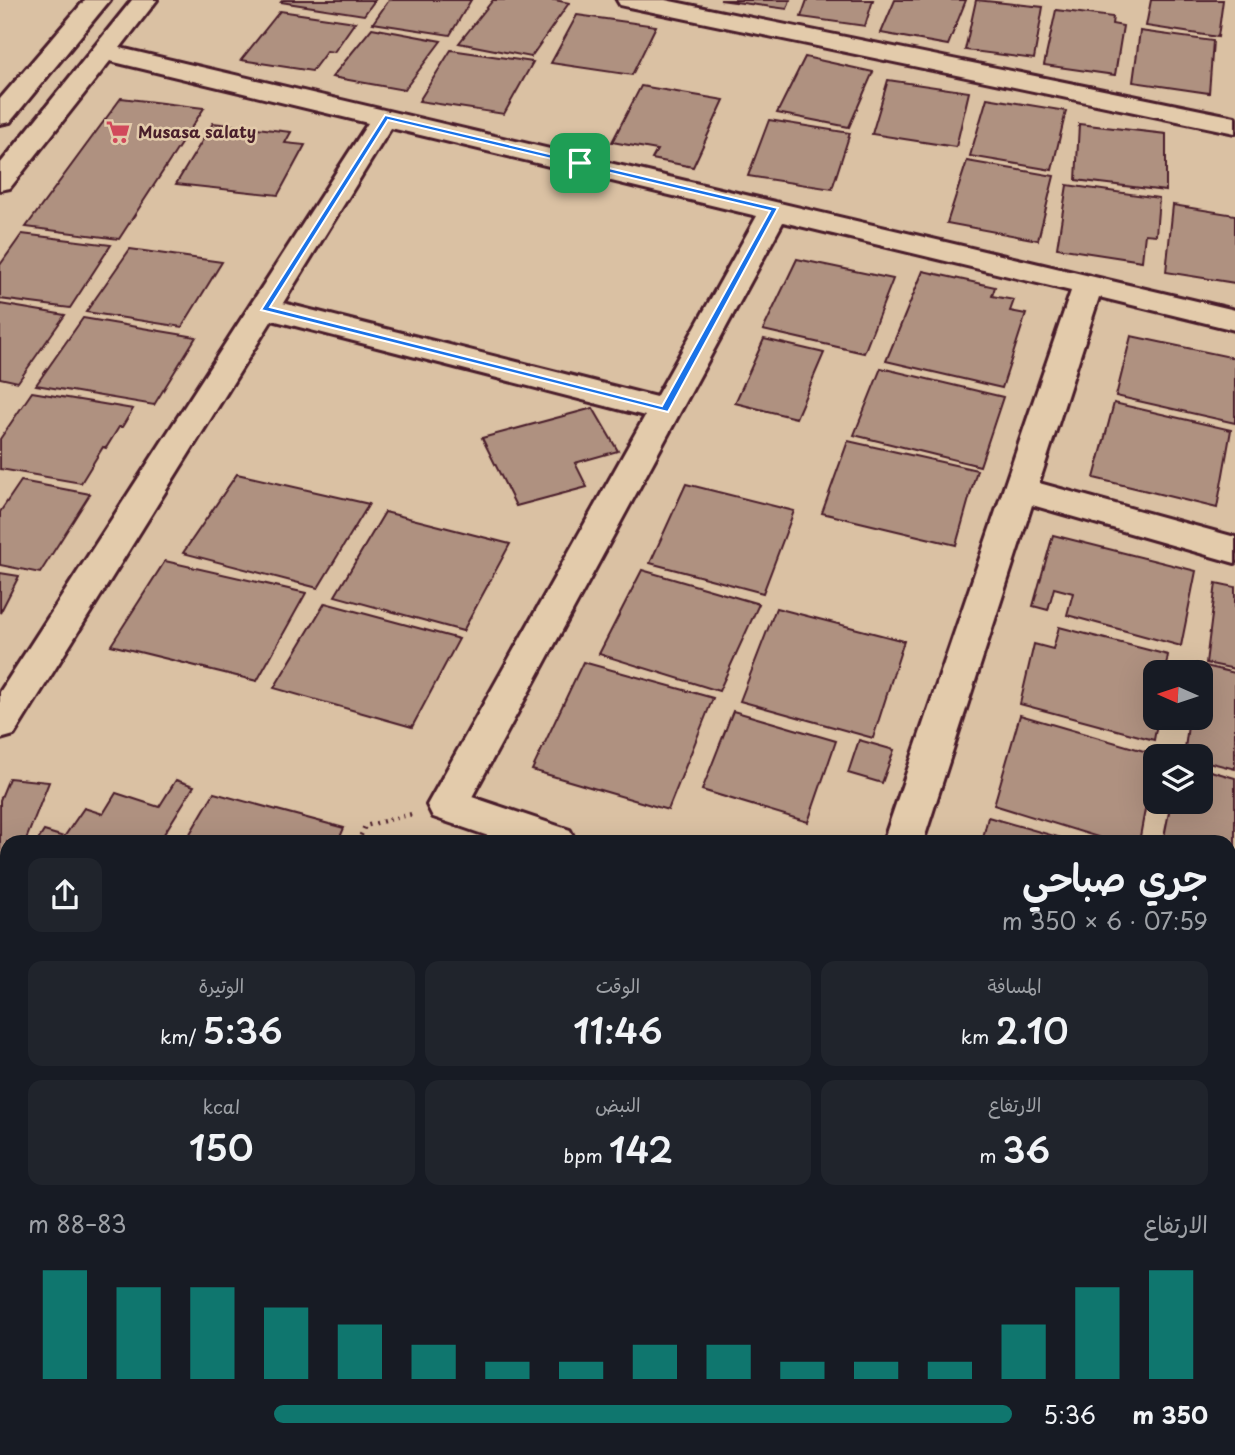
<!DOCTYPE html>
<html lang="ar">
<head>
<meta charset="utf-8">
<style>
  :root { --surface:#171b24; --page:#20242c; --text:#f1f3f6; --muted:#9ea1a6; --accent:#0f766e }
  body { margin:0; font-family:"Playpen Sans","Playpen Sans Arabic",sans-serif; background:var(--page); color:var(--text); direction:rtl; height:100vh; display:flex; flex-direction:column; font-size:26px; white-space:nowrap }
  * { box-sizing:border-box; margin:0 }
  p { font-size:23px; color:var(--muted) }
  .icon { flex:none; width:38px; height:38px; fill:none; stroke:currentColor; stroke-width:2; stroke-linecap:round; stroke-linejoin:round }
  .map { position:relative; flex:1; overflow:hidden; direction:ltr }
  .drawer { position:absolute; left:0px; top:835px; width:1236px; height:621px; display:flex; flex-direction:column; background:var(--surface); border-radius:21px 21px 0 0; box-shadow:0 7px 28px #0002; direction:rtl }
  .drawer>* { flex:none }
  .needle { width:46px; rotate:273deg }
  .fabs { position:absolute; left:1143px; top:660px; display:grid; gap:14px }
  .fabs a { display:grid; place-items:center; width:70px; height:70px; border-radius:14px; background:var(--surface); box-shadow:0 7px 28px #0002; font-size:35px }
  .pin { position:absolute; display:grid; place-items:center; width:60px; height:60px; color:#fff; margin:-30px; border-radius:14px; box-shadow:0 4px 10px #0006 }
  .round { display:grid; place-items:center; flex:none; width:74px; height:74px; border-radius:14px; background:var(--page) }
  .overview { display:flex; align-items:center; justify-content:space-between; height:119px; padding:0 28px }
  h1 { font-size:38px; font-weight:600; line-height:52px }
  .metrics { display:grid; grid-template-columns:repeat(3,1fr); gap:10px; height:119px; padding:7px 28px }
  .metrics div { display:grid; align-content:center; border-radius:14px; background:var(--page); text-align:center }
  .metrics b { font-size:35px; font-weight:600 }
  .metrics small { font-size:19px; font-weight:400 }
  .metrics p { font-size:19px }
  .chart { height:196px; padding:14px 28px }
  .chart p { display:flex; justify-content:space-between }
  .chart svg { width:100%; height:126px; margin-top:7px; stroke:var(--accent); stroke-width:6 }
  ul { padding:0 28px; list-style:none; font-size:23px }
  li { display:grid; grid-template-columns:112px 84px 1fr; align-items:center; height:52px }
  li i { height:18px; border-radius:9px; background:var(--accent) }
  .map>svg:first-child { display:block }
</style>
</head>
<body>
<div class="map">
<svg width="1235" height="1455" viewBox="0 0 1235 1455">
  <rect width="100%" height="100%" fill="#dac1a3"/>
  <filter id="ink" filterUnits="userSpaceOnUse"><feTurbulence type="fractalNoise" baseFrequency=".0143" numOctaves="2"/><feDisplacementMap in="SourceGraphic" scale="14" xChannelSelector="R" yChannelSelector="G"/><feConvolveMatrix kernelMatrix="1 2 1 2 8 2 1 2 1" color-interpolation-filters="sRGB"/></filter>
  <g filter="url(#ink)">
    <!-- building -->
    <g fill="#af9180" stroke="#4a1f2b" stroke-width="2">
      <path d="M283,0H375L364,15L281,2Z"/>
      <path d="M389,0H471L450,35L373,23Z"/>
      <path d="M493,0H555L569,3L531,57L459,43Z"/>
      <path d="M720,0H790L787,9Z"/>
      <path d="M807,0H873L865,26L801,17Z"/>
      <path d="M895,0H966L948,45L881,33Z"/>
      <path d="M976,0L1043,7L1034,59L965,50Z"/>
      <path d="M1151,0H1223L1218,37L1146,26Z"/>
      <path d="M1056,10L1113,17L1112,24L1123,26L1115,75L1044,65Z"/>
      <path d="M280,11L355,22L334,52L327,51L312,71L241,60Z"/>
      <path d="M577,15L656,26L632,75L551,63Z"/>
      <path d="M372,28L441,41L404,90L332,77Z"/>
      <path d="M1140,31L1213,41L1209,93L1133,82Z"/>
      <path d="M451,50L533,62L504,114L419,101Z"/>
      <path d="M805,57L873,72L849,127L777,113Z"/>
      <path d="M888,80L969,92L956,147L872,134Z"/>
      <path d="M641,86L724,100L693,167L652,159L657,150L612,142Z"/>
      <path d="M121,98L204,108L119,239L26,227Z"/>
      <path d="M987,98L1066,111L1052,170L970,156Z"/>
      <path d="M769,120L850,133L832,189L748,176Z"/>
      <path d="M213,123L291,132L285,143L305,145L278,195L176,184Z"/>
      <path d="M1079,124L1166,134V191L1076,180Z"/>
      <path d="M967,161L1054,176L1038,240L947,223Z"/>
      <path d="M1067,185L1159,198L1156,235L1145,234L1142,261L1057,248Z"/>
      <path d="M1173,205L1235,215V283L1166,272Z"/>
      <path d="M22,234L111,245L70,308L0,299V265Z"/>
      <path d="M130,249L222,262L182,327L86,312Z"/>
      <path d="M797,259L893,279L864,353L763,330Z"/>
      <path d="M923,271L995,287L992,296L1014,300L1010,311L1026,314L1002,388L886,361Z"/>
      <path d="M0,304L65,315L18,382L0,378Z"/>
      <path d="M83,318L196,337L154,405L36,385Z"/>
      <path d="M1131,336L1235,358V423L1116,396Z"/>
      <path d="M764,339L824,353L796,418L735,403Z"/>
      <path d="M881,368L1003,397L980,466L854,435Z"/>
      <path d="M32,392L133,409L122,427H119L106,448L103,447L81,483L0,469V439Z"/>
      <path d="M1114,403L1231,430L1217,508L1094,478Z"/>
      <path d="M593,408L618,451L575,463L587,487L516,506L482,438Z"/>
      <path d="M848,441L977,470L956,545L822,513Z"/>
      <path d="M237,474L369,504L318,588L183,553Z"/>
      <path d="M21,481L90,494L40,573L0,565V512Z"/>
      <path d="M686,484L794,511L763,593L650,563Z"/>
      <path d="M385,512L510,544L463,631L335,596Z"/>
      <path d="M1053,535L1196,571L1181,646L1067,615L1073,593L1054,588L1048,610L1033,606Z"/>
      <path d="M165,561L306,593L257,681L111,645Z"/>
      <path d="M642,570L759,604L719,691L599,654Z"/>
      <path d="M0,573L19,576L0,613Z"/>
      <path d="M1216,583L1235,587V669L1206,663Z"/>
      <path d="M325,603L459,639L412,727L274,688Z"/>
      <path d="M776,608L904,641L873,738L740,701Z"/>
      <path d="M1059,627L1168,655L1165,672H1155V718H1158L1154,740L1020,704L1034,644L1053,649Z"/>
      <path d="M583,662L713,698L668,810L532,770Z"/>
      <path d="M1197,664L1235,673V769L1200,760V756H1184L1189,718H1200V672H1196Z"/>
      <path d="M733,711L836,741L808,822L702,790Z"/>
      <path d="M1020,715L1158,755L1155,756L1139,842H1114L994,805Z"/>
      <path d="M859,740L894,750L882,783L848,773Z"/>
      <path d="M1200,768L1235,778V879L1228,877V842H1163L1171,802H1200Z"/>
      <path d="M9,778L49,782L25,842H7V867L0,866V800Z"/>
      <path d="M176,780L194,786L159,842H37L44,831L64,837L84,808L103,814L116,793L159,807Z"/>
      <path d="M214,793L344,828L338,842H185Z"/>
      <path d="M988,817L1075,842H982Z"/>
      <path d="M1228,888L1235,890V1005L1228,1003Z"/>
      <path d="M1228,1126L1235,1128V1332L1228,1330Z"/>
      <path d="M1228,1358L1235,1361V1455H1037L1038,1449H1228Z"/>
    </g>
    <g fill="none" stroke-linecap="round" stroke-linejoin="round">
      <!-- minor casing -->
      <g stroke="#4a1f2b" stroke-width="6">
        <g id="minor">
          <path d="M85,0H110L10,122L0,124V99Z"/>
          <path d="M132,0H157L120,48L1235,310V330L1099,297L1039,483L1235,537V563L1032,505L923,842H883L1071,291L783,222L472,797L570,830L576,842H506L433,817L427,805L645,416L272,320L14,735L0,739V692L368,123L110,61L10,188L0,190V164ZM391,128L757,216L656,397L283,303Z"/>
          <path d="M617,0H665L1235,117V133L629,7L620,5Z"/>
          <path d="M1228,1046L1235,1048V1090L1228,1088Z"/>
          <path d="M0,1256L7,1258V1307L0,1305Z"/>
          <path d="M0,1352L7,1354V1404L0,1402Z"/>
          <path d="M192,1449H260L262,1455H194Z"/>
          <path d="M484,1449H552L554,1455H486Z"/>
        </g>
      </g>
      <!-- path-far1 -->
      <path stroke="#4a1f2b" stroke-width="4.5" stroke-dasharray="2 5" stroke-linecap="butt" d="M358,842L365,826L412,814"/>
      <!-- path -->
      <path stroke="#4a1f2b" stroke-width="5" stroke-dasharray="2 6" stroke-linecap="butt" d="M0,1206L7,1200"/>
      <!-- minor -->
      <use href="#minor" fill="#e3cbab" fill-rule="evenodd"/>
    </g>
  </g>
  <!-- route -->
  <path fill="#1a73e8" stroke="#fff" stroke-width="2" fill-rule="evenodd" d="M385,115L778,208L668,412L261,310ZM388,120L770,211L662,406L270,307Z"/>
  <!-- icons -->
  <defs>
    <g id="supermarket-bare" transform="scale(1.89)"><path d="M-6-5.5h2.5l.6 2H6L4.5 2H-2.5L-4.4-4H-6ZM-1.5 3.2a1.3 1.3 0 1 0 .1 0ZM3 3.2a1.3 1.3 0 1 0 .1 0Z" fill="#d1495b" stroke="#e3cbab" stroke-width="2.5" paint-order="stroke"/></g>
  </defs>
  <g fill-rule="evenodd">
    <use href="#supermarket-bare" x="118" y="132"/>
  </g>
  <g text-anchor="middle" stroke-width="5" stroke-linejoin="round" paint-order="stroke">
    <!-- far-poi labels -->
    <g font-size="16" font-weight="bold" fill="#4a1f2b" stroke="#e3cbab" text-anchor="start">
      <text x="138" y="138">Musasa salaty</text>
    </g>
  </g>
</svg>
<div class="fabs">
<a><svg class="needle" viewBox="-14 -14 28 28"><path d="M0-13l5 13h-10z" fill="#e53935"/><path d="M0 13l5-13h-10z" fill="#9ea1a6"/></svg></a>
<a><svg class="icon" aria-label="layers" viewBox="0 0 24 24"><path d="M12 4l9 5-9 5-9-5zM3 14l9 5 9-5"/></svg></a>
</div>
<div class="pin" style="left:580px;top:163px;background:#1e9e55"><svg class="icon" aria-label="arrive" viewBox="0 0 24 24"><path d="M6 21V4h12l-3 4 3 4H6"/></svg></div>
<section class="drawer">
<div class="overview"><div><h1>جري صباحي</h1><p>07:59 · 6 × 350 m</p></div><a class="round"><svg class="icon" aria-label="share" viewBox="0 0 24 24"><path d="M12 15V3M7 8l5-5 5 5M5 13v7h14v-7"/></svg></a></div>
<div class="metrics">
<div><p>المسافة</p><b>2.10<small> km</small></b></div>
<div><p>الوقت</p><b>11:46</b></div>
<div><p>الوتيرة</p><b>5:36<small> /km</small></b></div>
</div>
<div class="metrics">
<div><p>الارتفاع</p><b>36<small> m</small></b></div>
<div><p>النبض</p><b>142<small> bpm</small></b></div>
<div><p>kcal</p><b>150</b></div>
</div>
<div class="chart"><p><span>الارتفاع</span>83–88 m</p>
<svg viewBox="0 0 160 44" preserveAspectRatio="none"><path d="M5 44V6M15 44V12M25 44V12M35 44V19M45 44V25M55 44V32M65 44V38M75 44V38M85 44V32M95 44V32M105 44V38M115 44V38M125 44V38M135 44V25M145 44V12M155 44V6"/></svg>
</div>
<ul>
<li><b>350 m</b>5:36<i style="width:75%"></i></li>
</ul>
</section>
</div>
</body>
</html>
